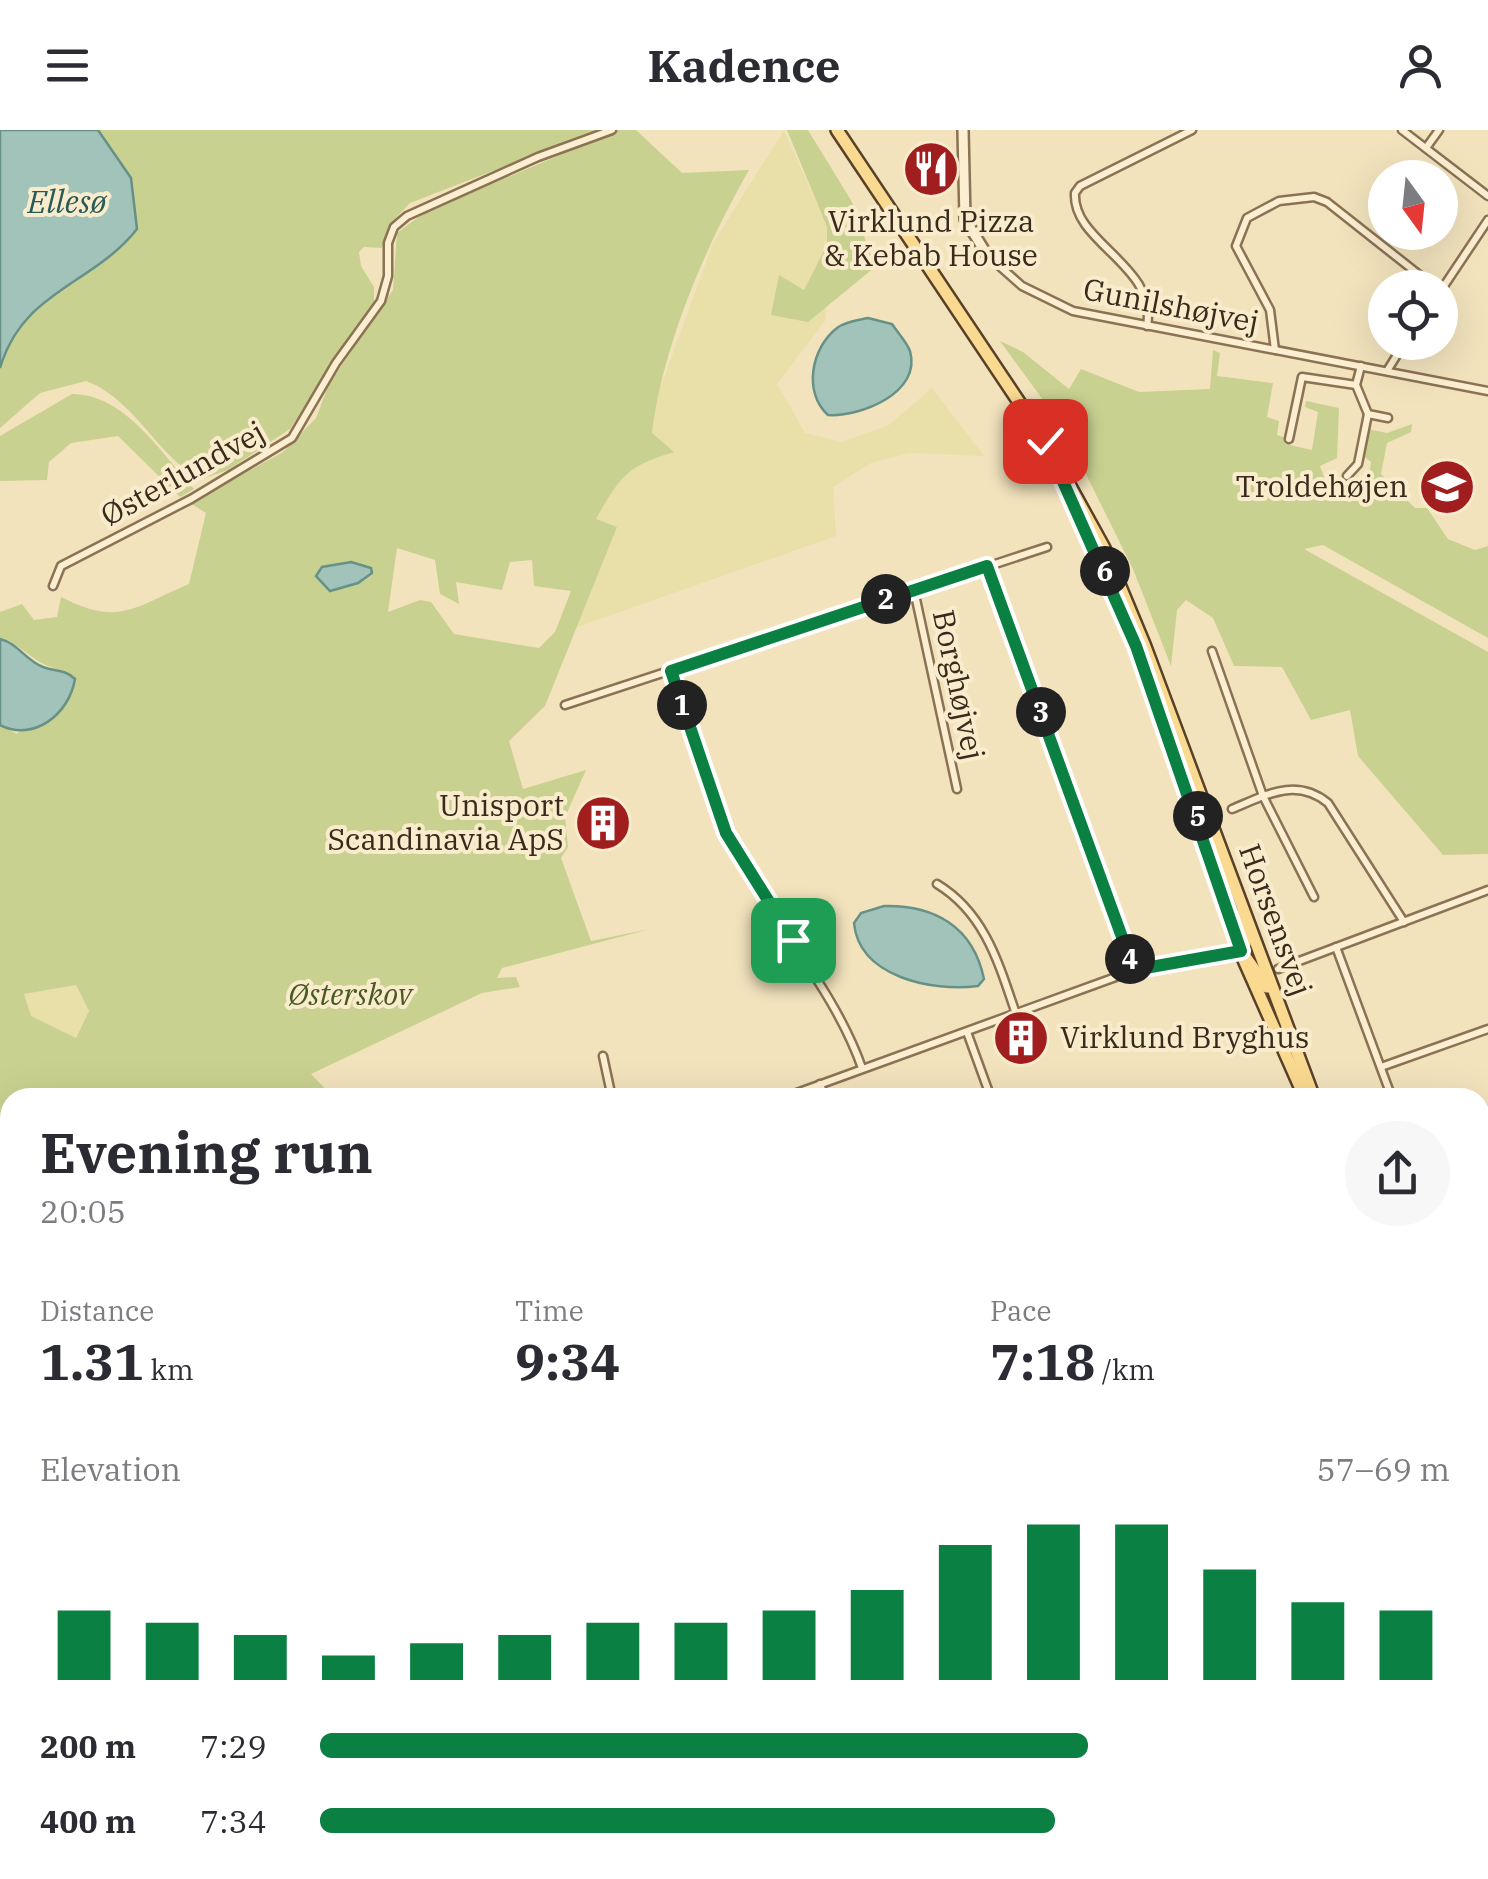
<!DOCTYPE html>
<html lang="en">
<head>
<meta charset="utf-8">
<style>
  :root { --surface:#fff; --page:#f7f7f7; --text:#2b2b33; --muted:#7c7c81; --accent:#0b8043 }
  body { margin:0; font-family:"IBM Plex Serif",serif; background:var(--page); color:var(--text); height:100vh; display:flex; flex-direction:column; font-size:38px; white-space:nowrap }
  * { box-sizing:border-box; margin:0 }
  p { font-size:32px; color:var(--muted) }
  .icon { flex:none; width:55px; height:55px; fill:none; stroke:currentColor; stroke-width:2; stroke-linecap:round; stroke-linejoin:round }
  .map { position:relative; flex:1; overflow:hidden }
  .details { position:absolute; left:0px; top:958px; width:1490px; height:792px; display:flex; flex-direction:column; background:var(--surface); border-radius:30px 30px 0 0; box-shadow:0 10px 40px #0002 }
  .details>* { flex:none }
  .needle { width:65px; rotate:165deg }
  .fabs { position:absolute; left:1368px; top:30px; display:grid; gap:20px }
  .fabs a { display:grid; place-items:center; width:90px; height:90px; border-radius:50%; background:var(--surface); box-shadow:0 10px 40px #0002; font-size:50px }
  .pin { position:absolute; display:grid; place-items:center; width:85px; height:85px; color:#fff; margin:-42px; border-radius:20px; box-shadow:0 5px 15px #0006 }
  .km { position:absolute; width:50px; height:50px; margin:-25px; border-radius:50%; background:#222; color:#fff; font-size:28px; line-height:50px; text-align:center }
  .round { display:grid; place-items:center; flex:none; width:105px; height:105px; border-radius:52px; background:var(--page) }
  .headline { display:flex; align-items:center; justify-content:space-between; height:170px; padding:0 40px }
  h1 { font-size:55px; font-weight:700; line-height:75px }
  .metrics { display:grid; grid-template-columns:repeat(3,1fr); gap:15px; height:170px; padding:10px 40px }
  .metrics div { display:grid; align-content:center }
  .metrics b { font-size:50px; font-weight:700 }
  .metrics small { font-size:28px; font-weight:400 }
  .metrics p { font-size:28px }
  .chart { height:280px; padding:20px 40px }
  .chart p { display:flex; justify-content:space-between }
  .chart svg { width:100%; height:180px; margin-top:10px; stroke:var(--accent); stroke-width:6 }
  ul { padding:0 40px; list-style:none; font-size:32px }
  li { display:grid; grid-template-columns:160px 120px 1fr; align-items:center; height:75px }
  li i { height:25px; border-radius:12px; background:var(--accent) }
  header { display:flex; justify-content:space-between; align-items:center; height:130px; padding:0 40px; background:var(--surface); font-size:45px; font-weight:700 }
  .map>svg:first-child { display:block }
</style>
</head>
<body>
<header><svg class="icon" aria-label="menu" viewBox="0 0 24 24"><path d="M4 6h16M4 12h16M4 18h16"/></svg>Kadence<svg class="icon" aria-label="person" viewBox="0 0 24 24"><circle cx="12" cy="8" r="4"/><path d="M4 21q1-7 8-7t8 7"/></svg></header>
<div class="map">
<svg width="1488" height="1749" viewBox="0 0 1488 1749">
  <rect width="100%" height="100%" fill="#f2e3bd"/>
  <!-- farmland -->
  <g fill="#e8dfa9">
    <path d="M784,0L827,97V115L804,161L808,192L826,176L825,191L777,254L805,303L842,312L889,295L932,258L984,326L909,323L871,333L833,357L836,406L577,497L617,397L596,389L619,348L637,333L673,322L652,303L656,270L713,113Z"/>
    <path d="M76,855L89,881L75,909L31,886L23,864Z"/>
  </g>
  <!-- green -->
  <g fill="#c9d190" fill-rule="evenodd">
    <path d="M98,0H598L410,73L389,95L382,118L364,117L359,122L361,136L374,157V172L290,299L228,340L205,348C164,339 138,270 86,251L40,263L0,298V238L7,215L39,174L101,3Z"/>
    <path d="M619,0H636L682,43L749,40C705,117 663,215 652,303L674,322C626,336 620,347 596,389L617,397L545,576L509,611L523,659L586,640L565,687L568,717L561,728L591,811L650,799L502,838L497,848L516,847L520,857L482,863L311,944L333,967L10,968V1740H124L125,1749H0V595L17,604L67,542C30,534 27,516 0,509V482L22,474L34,490L57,487L61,467C120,497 134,477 189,454L206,383L190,373L283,322L316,288L329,254L393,160L397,103L425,82ZM397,418L435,430L440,464L459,474L456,452L502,460L510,432L532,430L534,456L571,461L555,502L539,518L454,504L431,472L420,470L388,482ZM76,855L89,881L76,908L31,886L24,864Z"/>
    <path d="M787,0H808L852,72L875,137L808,192L771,185L779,145L804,160L827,115V97Z"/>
    <path d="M1000,211L1023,222L1069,259L1081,239L1139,262L1210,259L1213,220L1220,223L1217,246L1273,253L1267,287L1279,291L1277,305L1286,308L1285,314L1312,320L1318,282L1305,277L1306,271L1339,278L1337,328L1320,336L1330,363L1369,349L1371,332L1362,325L1367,299L1387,303L1412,294L1411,302L1387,313L1381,344L1415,378H1427L1448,409L1475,420L1488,416V508L1323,415L1304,419L1488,522V724L1443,725L1358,626L1350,580L1311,590L1282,537L1234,536L1213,488L1186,470L1177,480L1171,536L1133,439L1062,296Z"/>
    <path d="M72,264C125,264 161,323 194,359L180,367L118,306L71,313L49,332L47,350L0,351V306Z"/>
    <path d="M1480,1473L1488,1493V1749H777L783,1740H1480Z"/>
    <path d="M351,1740H565L568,1749H355Z"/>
  </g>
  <!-- water -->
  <g fill="#a1c3b9" stroke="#679187" stroke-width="2.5">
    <path d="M0,0H98L131,48L137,99C93,155 23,160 0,238Z"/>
    <path d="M868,188L892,194C897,202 907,212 910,221C922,263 860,287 828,285C803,263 811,218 837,198C844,192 858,190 868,188Z"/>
    <path d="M351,432L371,438L372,443L358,453L330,461L316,446L322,437Z"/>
    <path d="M0,509C19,514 25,530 43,537C56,542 65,539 75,549C69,585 33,612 0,595Z"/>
    <path d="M884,776C934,775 973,796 984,849L978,856C932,862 859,847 854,793L861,783Z"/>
    <path d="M124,1740H350L355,1749H125Z"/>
    <path d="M565,1740H783L777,1749H568Z"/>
  </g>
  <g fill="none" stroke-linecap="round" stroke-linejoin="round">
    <!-- stream -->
    <path stroke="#679187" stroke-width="2.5" d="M0,1515L10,1556"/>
    <!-- minor casing -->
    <g stroke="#8c7254" stroke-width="11">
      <g id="minor">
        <path d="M1402,0L1488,66"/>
        <path d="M1426,18L1439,0"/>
        <path d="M987,125L1022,156L1073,181L1488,261"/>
        <path d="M1440,162L1488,90"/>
        <path d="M1147,196C1158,135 1072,113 1075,63L1080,56L1192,0"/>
        <path d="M1275,220L1270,180L1236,116L1247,88L1279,71L1314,67L1327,72L1436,158"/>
        <path d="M1361,236L1356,255L1368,284L1388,288"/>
        <path d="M1387,241L1405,212"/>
        <path d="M1289,309L1302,247L1356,255"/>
        <path d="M1347,346L1358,334L1368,284"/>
        <path d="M987,436L1135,840"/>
        <path d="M53,456L61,436L191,369L292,308L336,233L381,171L388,146V113L394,97L407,86L538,27L612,0"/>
        <path d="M914,460L957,659"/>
        <path d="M1212,521L1263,666L1314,767"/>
        <path d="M671,541C691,604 707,670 739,728C778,801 834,859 862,938"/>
        <path d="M565,575L1047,417"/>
        <path d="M1232,679C1266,665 1296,647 1328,673L1404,792"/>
        <path d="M937,754C985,783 999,834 1016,884"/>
        <path d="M1336,817L1392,968"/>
        <path d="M1278,839L1488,760"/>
        <path d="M967,902L991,968"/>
        <path d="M603,926L612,968"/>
        <path d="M1381,937L1488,899"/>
        <path d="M820,954L825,968"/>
        <path d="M783,968L1135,840L1241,821"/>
        <path d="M946,968L953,965"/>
        <path d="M1480,1210L1488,1232"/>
        <path d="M1480,1277L1488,1274"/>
      </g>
    </g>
    <!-- tertiary casing -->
    <g stroke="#8c7254" stroke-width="14">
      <path id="tertiary" d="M963,0L965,89L987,125"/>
    </g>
    <!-- primary casing -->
    <g stroke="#584029" stroke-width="16">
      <g id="primary">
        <path d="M837,0L1045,311L1104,418L1144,514L1314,968"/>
        <path d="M1105,441L1164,591L1244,830L1305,968"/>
        <path d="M1240,785L1245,814L1241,821L1267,857"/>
        <path d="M1480,1415L1488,1450"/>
      </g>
    </g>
    <!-- minor -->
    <use href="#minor" stroke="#fcefd1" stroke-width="6"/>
    <!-- tertiary -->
    <use href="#tertiary" stroke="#fcefd1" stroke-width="9"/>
    <!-- primary -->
    <use href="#primary" stroke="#fada90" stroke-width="11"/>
  </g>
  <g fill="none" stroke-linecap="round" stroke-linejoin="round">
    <!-- route casing -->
    <g stroke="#fff" stroke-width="20">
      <path id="route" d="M793,810L726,703L671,541L987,436L1134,840L1241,821L1136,516L1045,311"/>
    </g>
    <!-- route -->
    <use href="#route" stroke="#0b8043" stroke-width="12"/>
  </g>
  <!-- icons -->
  <defs>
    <g id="restaurant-disc" transform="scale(2.875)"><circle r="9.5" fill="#a01f1e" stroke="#f9eccd"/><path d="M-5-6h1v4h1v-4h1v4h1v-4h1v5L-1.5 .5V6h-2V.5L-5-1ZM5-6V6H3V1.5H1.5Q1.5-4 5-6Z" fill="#fff"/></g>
    <g id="school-disc" transform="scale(2.875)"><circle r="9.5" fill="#a01f1e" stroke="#f9eccd"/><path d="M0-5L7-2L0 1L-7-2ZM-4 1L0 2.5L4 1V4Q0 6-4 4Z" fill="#fff"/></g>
    <g id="building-disc" transform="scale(2.875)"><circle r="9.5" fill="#a01f1e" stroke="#f9eccd"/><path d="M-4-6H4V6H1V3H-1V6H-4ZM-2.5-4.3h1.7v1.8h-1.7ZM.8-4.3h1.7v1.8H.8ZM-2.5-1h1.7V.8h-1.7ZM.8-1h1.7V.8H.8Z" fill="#fff"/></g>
  </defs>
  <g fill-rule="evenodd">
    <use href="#restaurant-disc" x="931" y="39"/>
    <use href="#school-disc" x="1447" y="357"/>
    <use href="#building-disc" x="603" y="693"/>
    <use href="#building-disc" x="1021" y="908"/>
  </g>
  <g text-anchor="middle" stroke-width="8" stroke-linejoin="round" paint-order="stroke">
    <!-- poi labels -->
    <g font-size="30" fill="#392a1b" stroke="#f9eccd" text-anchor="end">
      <text x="931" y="102" text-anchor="middle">Virklund Pizza<tspan x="931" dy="34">&amp; Kebab House</tspan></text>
      <text x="1408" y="367">Troldehøjen</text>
      <text x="564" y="686">Unisport<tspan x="564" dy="34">Scandinavia ApS</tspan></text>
      <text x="1060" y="918" text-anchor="start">Virklund Bryghus</text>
    </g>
    <!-- street labels -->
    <g font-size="30" fill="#392a1b" stroke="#f9eccd">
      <text transform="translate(1171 176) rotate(11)" y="10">Gunilshøjvej</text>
      <text transform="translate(183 344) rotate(-29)" y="10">Østerlundvej</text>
      <text transform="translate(958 555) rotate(78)" y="10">Borghøjvej</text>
      <text transform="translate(1275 790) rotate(70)" y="10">Horsensvej</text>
    </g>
    <!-- park labels -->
    <g font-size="30" font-style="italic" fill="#49581f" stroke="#f9eccd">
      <text x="350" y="875">Østerskov</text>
    </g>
    <!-- water labels -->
    <g font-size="32" font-style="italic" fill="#285b58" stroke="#f9eccd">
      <text x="67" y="83">Ellesø</text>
    </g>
  </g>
</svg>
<div class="fabs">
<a><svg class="needle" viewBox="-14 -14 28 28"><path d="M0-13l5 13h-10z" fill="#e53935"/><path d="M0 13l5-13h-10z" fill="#7c7c81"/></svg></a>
<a><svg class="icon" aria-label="locate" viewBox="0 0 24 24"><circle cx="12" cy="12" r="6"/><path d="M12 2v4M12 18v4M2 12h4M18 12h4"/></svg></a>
</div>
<div class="pin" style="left:793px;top:810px;background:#1e9e55"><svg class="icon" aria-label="arrive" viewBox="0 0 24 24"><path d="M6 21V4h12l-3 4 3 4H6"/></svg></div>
<div class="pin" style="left:1045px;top:311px;background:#d93025"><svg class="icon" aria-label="check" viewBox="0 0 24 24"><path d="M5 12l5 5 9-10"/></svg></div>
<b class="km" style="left:682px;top:575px">1</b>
<b class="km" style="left:886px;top:469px">2</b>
<b class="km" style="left:1041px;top:582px">3</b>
<b class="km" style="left:1130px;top:829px">4</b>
<b class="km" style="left:1198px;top:686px">5</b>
<b class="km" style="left:1105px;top:441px">6</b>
<section class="details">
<div class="headline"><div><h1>Evening run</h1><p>20:05</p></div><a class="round"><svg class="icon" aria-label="share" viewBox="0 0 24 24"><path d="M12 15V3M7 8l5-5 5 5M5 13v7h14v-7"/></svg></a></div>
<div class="metrics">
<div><p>Distance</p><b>1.31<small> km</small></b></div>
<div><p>Time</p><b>9:34</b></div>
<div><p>Pace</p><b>7:18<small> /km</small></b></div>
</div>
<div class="chart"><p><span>Elevation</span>57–69 m</p>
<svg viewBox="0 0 160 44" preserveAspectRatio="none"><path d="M5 44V27M15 44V30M25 44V33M35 44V38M45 44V35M55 44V33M65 44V30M75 44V30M85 44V27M95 44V22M105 44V11M115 44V6M125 44V6M135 44V17M145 44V25M155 44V27"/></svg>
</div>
<ul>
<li><b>200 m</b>7:29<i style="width:68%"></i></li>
<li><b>400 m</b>7:34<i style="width:65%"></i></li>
</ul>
</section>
</div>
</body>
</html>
